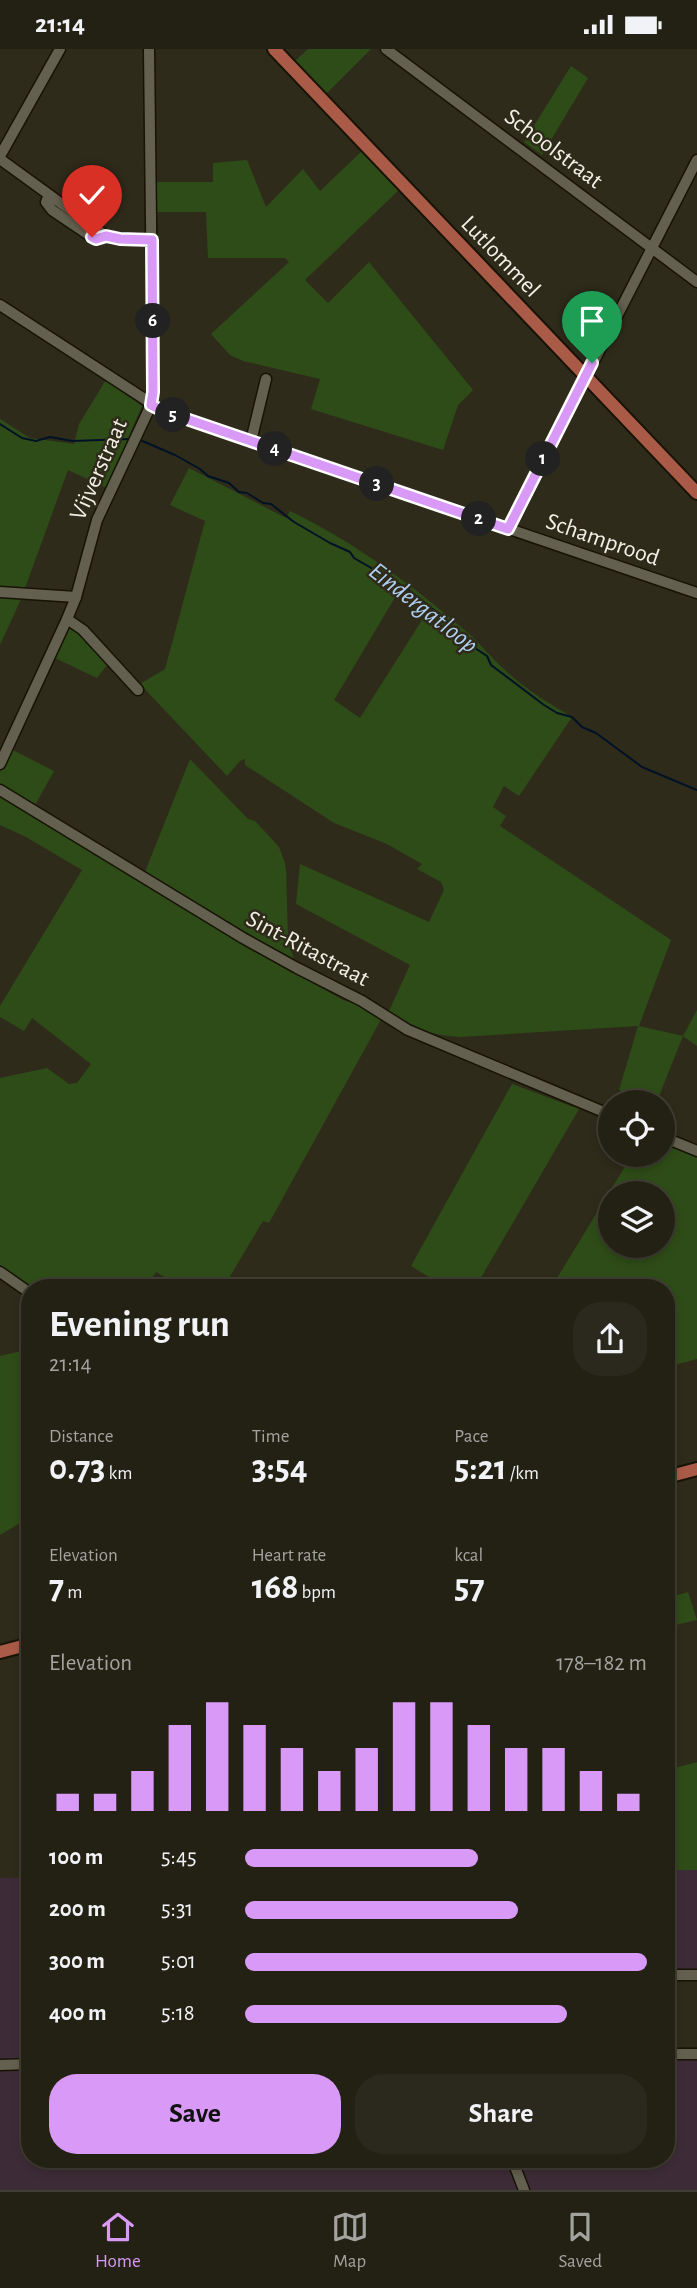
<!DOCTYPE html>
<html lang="en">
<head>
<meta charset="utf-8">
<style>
  :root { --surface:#232014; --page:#2b281d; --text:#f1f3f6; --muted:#a3a3a0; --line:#403e34; --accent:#d99af7 }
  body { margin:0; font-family:"Alegreya Sans",sans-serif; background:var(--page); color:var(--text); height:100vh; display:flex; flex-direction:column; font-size:26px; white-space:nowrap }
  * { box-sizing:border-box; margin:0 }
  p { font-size:23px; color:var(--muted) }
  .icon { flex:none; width:38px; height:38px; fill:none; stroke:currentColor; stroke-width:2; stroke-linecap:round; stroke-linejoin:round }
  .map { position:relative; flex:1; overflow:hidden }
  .details { position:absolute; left:21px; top:1230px; width:654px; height:889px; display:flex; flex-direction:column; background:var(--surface); border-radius:28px; box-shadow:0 4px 10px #0003,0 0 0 2px var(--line) }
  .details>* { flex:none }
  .controls { position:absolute; left:598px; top:1041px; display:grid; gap:14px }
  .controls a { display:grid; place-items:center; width:77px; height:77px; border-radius:50%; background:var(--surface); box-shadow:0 4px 10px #0003,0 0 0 2px var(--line); font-size:35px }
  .pin { position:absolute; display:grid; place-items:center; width:60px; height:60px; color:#fff; margin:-72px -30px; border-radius:50% 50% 50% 0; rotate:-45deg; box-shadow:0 0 7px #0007 }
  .pin .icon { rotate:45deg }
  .km { position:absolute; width:35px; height:35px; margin:-18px; border-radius:50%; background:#222; color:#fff; font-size:19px; line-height:35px; text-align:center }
  .round { display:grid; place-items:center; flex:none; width:74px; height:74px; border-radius:28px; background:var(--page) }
  .headline { display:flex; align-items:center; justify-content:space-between; height:119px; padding:0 28px }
  h1 { font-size:38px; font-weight:700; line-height:52px }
  .stats { display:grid; grid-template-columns:repeat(3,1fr); gap:10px; height:119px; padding:7px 28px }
  .stats div { display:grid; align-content:center }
  .stats b { font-size:35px; font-weight:700 }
  .stats small { font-size:19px; font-weight:400 }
  .stats p { font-size:19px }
  .chart { height:196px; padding:14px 28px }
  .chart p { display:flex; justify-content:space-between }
  .chart svg { width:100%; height:126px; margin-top:7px; stroke:var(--accent); stroke-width:6 }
  .primary-button { display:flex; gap:14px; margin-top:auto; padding:14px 28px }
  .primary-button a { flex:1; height:80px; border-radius:28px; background:var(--accent); color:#111; font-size:28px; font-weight:700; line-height:80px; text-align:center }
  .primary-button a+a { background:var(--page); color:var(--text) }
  ul { padding:0 28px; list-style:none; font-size:23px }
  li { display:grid; grid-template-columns:112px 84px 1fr; align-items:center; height:52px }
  li i { height:18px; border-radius:9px; background:var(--accent) }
  .status { display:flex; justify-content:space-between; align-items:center; height:49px; padding:0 35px; background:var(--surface); direction:ltr }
  .status svg { height:19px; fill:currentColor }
  .tabs { display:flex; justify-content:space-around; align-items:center; height:98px; border-top:2px solid var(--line); background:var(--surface); font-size:19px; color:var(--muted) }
  .tabs a { display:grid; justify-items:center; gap:4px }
  .tabs .active { color:var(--accent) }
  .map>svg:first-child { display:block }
</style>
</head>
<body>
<div class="status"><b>21:14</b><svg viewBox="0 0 49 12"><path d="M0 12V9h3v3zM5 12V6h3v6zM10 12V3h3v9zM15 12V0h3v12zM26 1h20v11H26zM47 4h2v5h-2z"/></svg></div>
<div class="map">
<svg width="697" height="2141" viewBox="0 0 697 2141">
  <rect width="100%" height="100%" fill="#2f2b1b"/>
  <!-- industrial -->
  <g fill="#3d2c37">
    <rect x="667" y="1821" width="30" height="100"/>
    <path d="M0,1829H30V2110H667V2011L697,2010V2141H0Z"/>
  </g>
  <!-- green -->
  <g fill="#2e4c17" fill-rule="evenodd">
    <path d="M308,0H371L326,45L295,12Z"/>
    <path d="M571,17L588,29L542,106L524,93Z"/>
    <path d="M362,102L399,141L305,231L328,254L369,213L473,341L458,356L443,401L311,360L320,330L243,312L230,306L211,285L289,213L285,209H208L206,163H156L157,133H213V114L247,111L266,158L303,120L320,142Z"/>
    <path d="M106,331L142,357L107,439L68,421L24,542L0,540V370L30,389L74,395L79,375Z"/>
    <path d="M189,419L286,469L290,462C353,492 415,538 468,584C481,595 492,610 506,622C526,641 548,654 572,668L519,747L504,737L493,758L506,767L500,777L671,891L639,977L683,987L697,961V997L683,987L657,1052L619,1041L638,977L460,988C431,986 412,980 389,962L410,916L296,855L300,815L429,873L444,841L441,833L417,820L422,815L387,795L334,774L245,716V710L240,712L227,727L140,635L165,620L205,472L170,456ZM400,540L427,563L360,669L334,651Z"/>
    <path d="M0,547L22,548L0,596Z"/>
    <path d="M74,577L104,609L107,616L97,629L55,609L67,581Z"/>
    <path d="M11,700L54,722L34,758L0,735V723Z"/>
    <path d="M190,710L248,770L255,772L271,789L279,798L284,811L286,820L288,889L294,912L145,823Z"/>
    <path d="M0,747L244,896L343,951L384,965L269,1174L263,1172L223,1239H183L156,1223L146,1239H31L0,1216V1029L47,1019L69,1035L77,1034L91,1015L32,969L24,982L0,968V957L82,821L26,788L0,776Z"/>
    <path d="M512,1035L579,1060L475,1239H447L411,1217Z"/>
    <path d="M663,1091L697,1105V1310L667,1318V1239H551L632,1106H663ZM611,1144H663V1197H611Z"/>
    <path d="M30,1300V1468L0,1486V1307Z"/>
    <path d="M688,1543L697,1571L667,1578V1549Z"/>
    <path d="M697,1713V1821H667V1721Z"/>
  </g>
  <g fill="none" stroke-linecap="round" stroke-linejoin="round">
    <!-- stream -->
    <g stroke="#011226" stroke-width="2">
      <path d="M0,375L22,389L36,392L50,388L72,392L130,390"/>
      <path d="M140,391L175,406L200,420L208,427L229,434L239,443L247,444L263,454L271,455L294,473L330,494L350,503L354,509L406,539L445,570L463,591L487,607L491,616L544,656L557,664L572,668L582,678L596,684L642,718L697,741"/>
    </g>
    <!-- minor casing -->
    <g stroke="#171305" stroke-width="13">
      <g id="minor">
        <path d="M386,0L697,233"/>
        <path d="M0,107L60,0"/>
        <path d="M0,110L106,187L120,190L152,191"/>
        <path d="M49,146L46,153L52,161L92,188L96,190L106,187"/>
        <path d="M0,256L163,362L697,544"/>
        <path d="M251,392L266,330"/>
        <path d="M508,480L697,111"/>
        <path d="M0,543L76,548"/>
        <path d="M67,570L83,581L138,641"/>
        <path d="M0,715L67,570L76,548L97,471L151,356L153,343L149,0"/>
        <path d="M0,741L243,889L297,919L362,952L408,981L611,1066"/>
        <path d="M663,1088L697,1102"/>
        <path d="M0,1223L30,1244"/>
        <path d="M667,1926H697"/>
        <path d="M667,2005H697"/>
        <path d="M0,2016L30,2015"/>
        <path d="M512,2110L524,2141"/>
      </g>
    </g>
    <!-- major casing -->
    <g stroke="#171305" stroke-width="16">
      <g id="major">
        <path d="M274,0L697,444"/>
        <path d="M667,1428L697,1420"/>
        <path d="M0,1603L30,1595"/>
      </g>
    </g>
    <!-- minor -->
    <use href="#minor" stroke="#64604f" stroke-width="10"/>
    <!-- major -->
    <use href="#major" stroke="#aa5b48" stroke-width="12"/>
  </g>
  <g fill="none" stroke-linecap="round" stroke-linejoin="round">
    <!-- route casing -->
    <g stroke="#fff" stroke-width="14">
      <path id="route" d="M92,188L96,190L106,187L120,190L152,191L153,343L151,356L163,362L508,480L592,314"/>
    </g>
    <!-- route -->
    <use href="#route" stroke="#d99af7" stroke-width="9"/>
  </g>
  <g text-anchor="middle" stroke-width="5" stroke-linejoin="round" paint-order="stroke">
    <!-- street labels -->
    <g font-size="24" fill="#f2efe5" stroke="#2f2b1b">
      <text transform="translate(554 99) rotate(37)" y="8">Schoolstraat</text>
      <text transform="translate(501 207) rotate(46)" y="8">Lutlommel</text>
      <text transform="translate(98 420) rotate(-66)" y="8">Vijverstraat</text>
      <text transform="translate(603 490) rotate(19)" y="8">Schamprood</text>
      <text transform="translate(308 899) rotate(28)" y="8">Sint-Ritastraat</text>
    </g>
    <!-- water labels -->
    <g font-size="26" font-style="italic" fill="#b0d0f2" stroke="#2f2b1b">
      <text transform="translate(424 558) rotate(38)" y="9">Eindergatloop</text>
    </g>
  </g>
</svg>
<div class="controls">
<a><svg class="icon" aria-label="locate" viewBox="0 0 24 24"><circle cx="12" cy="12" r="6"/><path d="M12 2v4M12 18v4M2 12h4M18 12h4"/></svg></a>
<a><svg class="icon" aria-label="layers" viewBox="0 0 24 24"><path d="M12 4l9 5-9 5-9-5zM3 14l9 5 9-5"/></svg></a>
</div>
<div class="pin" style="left:592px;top:314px;background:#1e9e55"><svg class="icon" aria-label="arrive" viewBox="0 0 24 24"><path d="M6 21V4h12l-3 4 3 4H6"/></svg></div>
<div class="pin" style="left:92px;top:188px;background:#d93025"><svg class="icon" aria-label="check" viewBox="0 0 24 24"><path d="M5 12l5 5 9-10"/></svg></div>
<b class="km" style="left:543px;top:410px">1</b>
<b class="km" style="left:479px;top:470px">2</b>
<b class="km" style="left:377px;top:435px">3</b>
<b class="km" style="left:275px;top:400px">4</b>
<b class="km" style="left:173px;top:366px">5</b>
<b class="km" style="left:153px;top:272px">6</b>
<section class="details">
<div class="headline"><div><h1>Evening run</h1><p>21:14</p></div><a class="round"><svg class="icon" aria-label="share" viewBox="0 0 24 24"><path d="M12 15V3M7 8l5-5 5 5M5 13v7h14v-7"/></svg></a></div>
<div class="stats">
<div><p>Distance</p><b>0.73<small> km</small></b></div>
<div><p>Time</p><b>3:54</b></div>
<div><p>Pace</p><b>5:21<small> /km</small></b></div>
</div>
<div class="stats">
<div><p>Elevation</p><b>7<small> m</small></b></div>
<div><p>Heart rate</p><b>168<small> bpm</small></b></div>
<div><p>kcal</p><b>57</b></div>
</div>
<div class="chart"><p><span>Elevation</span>178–182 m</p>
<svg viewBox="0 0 160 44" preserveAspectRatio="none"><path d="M5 44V38M15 44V38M25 44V30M35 44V14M45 44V6M55 44V14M65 44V22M75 44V30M85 44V22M95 44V6M105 44V6M115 44V14M125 44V22M135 44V22M145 44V30M155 44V38"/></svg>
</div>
<ul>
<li><b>100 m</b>5:45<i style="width:58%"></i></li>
<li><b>200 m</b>5:31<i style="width:68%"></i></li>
<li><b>300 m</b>5:01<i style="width:100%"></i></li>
<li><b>400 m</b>5:18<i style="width:80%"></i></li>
</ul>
<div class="primary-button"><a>Save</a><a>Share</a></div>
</section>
</div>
<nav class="tabs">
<a class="active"><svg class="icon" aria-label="home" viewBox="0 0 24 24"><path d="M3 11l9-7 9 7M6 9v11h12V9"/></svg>Home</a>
<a><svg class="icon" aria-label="map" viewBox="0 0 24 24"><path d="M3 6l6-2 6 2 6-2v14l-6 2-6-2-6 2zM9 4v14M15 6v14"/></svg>Map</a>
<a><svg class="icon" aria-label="saved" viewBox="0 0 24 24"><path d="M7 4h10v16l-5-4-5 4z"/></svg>Saved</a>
</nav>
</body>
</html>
